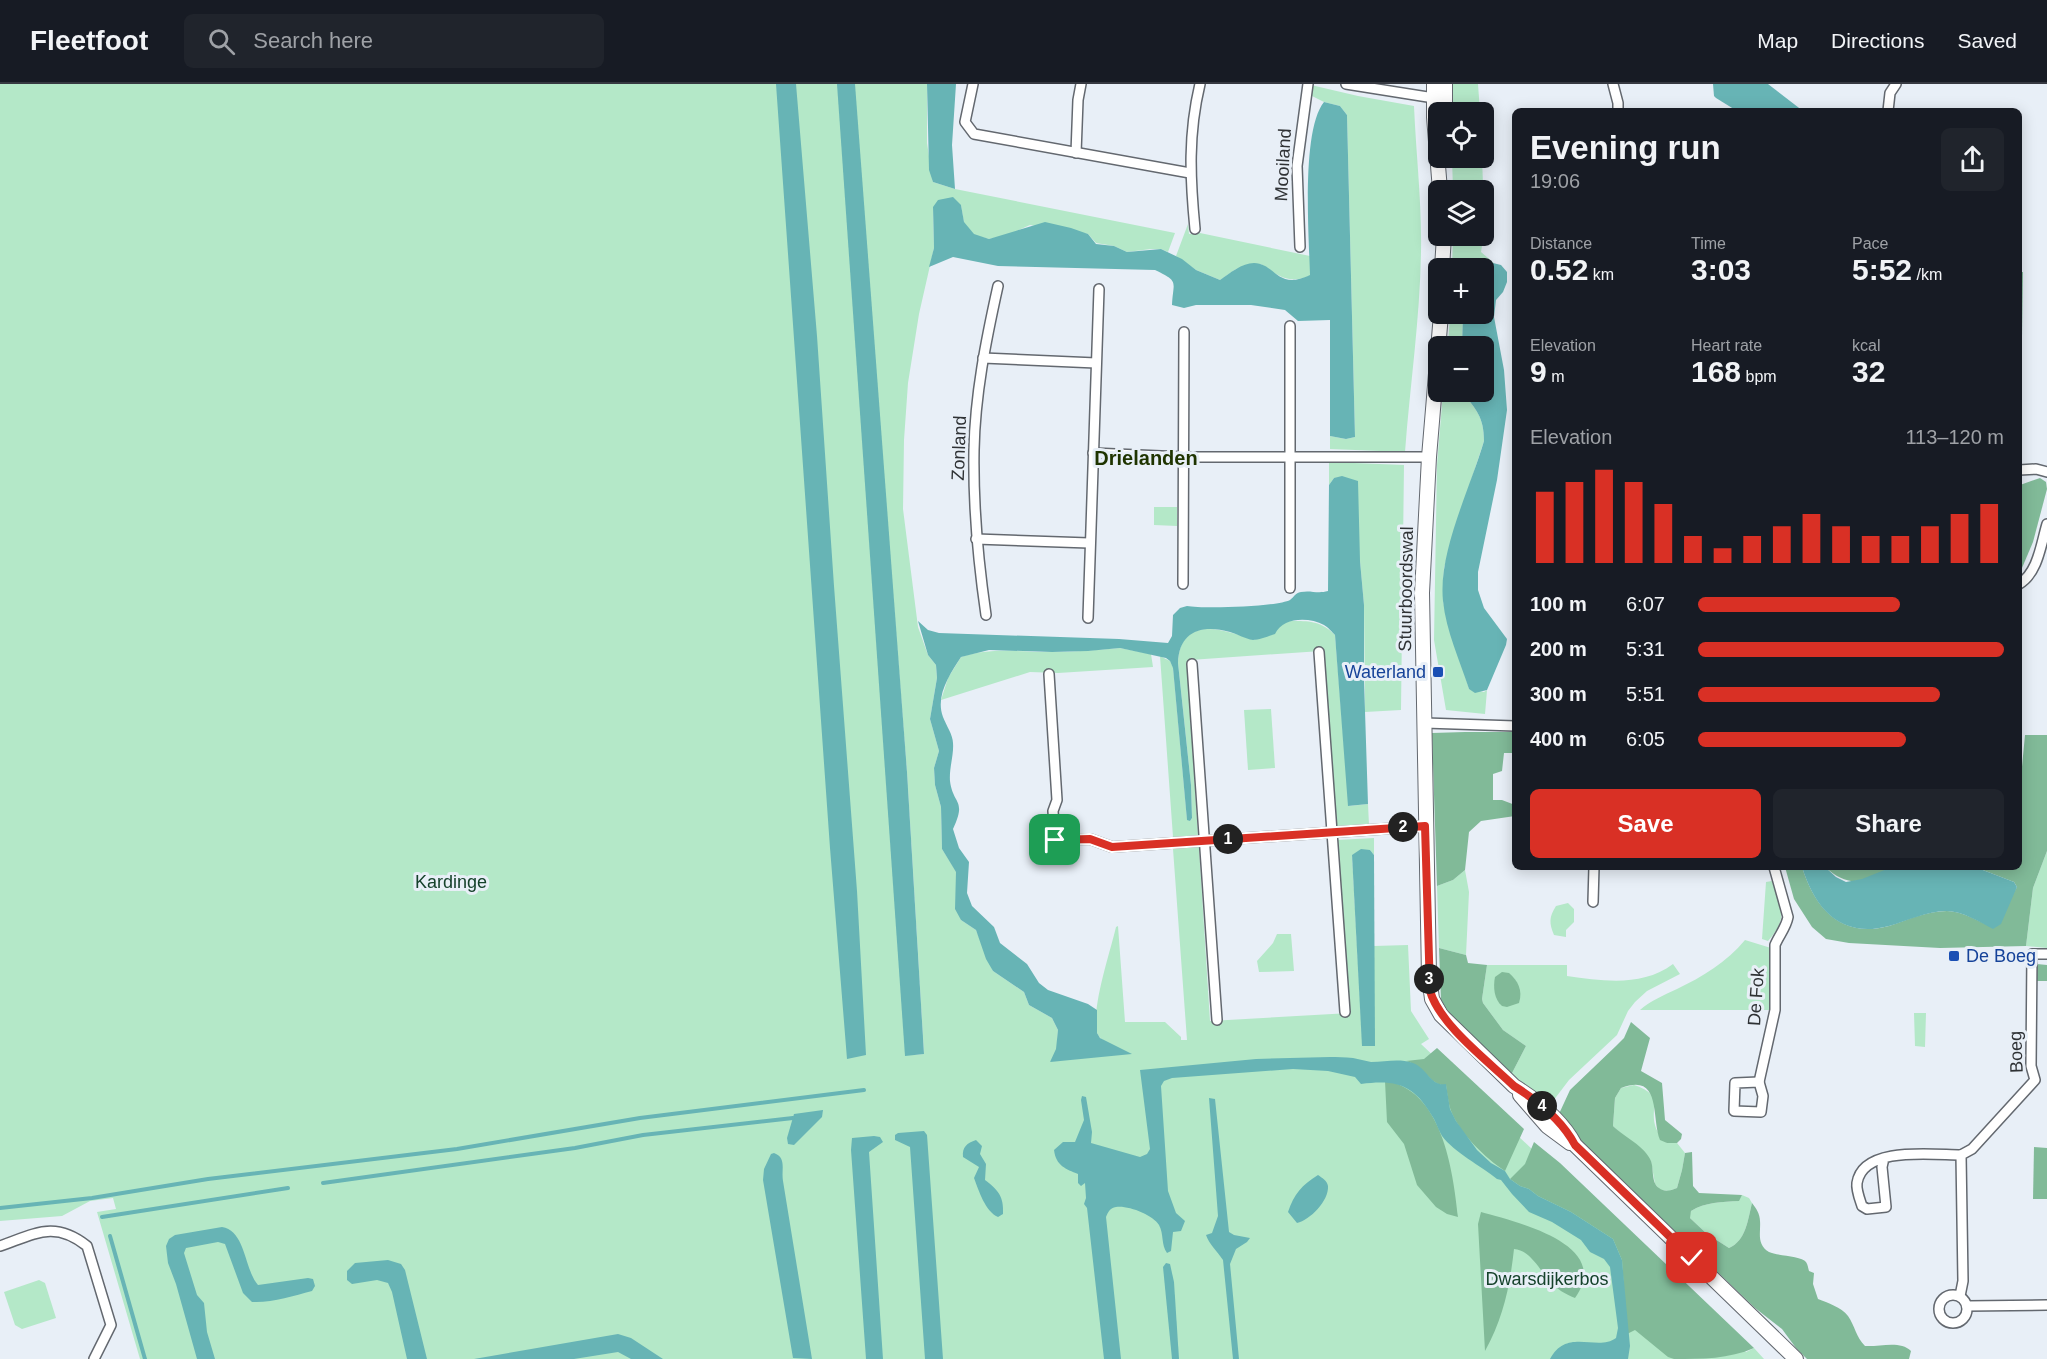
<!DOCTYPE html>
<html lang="en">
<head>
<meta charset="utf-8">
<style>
  :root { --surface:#171b24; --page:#20242c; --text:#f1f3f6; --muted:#9ea1a6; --line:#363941; --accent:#d93025 }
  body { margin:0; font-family:Arial,sans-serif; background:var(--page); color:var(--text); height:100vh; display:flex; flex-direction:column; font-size:22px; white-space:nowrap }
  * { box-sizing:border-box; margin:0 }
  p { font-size:20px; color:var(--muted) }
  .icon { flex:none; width:33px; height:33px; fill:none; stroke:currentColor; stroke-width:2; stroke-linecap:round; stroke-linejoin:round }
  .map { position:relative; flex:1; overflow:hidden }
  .details { position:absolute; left:1512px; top:24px; width:510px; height:762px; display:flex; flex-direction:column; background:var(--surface); border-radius:9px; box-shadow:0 3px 15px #0003 }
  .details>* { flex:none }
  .fabs { position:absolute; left:1428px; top:18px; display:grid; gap:12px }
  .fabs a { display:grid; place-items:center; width:66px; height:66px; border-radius:9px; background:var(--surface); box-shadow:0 3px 15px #0003; font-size:30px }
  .pin { position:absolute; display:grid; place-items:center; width:51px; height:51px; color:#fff; margin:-26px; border-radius:12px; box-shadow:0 3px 9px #0006 }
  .km { position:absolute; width:30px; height:30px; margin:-15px; border-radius:50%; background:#222; color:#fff; font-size:16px; line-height:30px; text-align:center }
  .round { display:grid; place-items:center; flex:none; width:63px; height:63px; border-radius:9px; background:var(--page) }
  .summary { display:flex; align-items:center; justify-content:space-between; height:102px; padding:0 18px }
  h1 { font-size:33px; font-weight:700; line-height:45px }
  .metrics { display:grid; grid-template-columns:repeat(3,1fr); gap:9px; height:102px; padding:6px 18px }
  .metrics div { display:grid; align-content:center }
  .metrics b { font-size:30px; font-weight:700 }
  .metrics small { font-size:16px; font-weight:400 }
  .metrics p { font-size:16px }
  .chart { height:168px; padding:12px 18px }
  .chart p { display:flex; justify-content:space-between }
  .chart svg { width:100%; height:108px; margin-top:6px; stroke:var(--accent); stroke-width:6 }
  .primary-button { display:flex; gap:12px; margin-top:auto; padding:12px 18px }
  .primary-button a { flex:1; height:69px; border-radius:9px; background:var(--accent); color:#fff; font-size:24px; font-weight:700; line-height:69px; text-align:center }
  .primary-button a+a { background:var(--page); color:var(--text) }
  ul { padding:0 18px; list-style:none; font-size:20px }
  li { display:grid; grid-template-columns:96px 72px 1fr; align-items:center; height:45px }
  li i { height:15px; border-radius:8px; background:var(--accent) }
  header { display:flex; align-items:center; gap:36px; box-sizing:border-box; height:84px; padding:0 30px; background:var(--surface); border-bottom:2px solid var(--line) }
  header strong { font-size:28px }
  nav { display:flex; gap:33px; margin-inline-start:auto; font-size:21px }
  .search { width:420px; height:54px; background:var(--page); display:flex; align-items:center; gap:15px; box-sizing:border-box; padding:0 21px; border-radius:9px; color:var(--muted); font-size:22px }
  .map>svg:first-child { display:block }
</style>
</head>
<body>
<header>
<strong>Fleetfoot</strong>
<div class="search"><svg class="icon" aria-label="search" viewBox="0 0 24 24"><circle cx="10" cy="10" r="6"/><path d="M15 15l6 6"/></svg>Search here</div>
<nav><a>Map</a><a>Directions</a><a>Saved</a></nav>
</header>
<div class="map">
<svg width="2047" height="1275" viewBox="0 0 2047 1275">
  <rect width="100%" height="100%" fill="#e8eff7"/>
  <!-- green -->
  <g fill="#b4e8c8" fill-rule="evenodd">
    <path d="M0,0H927V59L933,98L955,105L1175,149L1168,168L1161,165H1151L1127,168L1114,162L1096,159L1088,150L1030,141L1008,151L989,155L974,151L964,139L961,121L933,123L934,164L919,230L908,299L904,356L903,425L918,543L928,571L936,581L937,594L930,635L939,667L934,684L935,701L941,723L942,765L956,787L961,836L976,846L993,887L1024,908L1029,921L1052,934L1058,946L1057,965L1107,959C1103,956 1099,954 1097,949C1091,924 1110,869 1116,843L1118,842L1125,938H1165L1181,953V956H1187L1173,765L1199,763L1210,937L1350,929L1337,756L1374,754V771L1370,766L1352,771L1362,950H1374V862L1408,861L1411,927L1429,955L1421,960L1746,1268L1754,1264L1764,1275H140L97,1128L116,1125L113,1114L90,1117L62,1132L0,1137ZM892,498L907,688L924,970L912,971Z"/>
    <path d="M1452,0H1478L1480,28H1452Z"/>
    <path d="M1311,1L1358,12L1414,22C1416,70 1422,119 1421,168C1420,235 1410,301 1405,368L1330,365V352L1346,355L1355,353L1347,31L1340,22L1324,18L1310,11Z"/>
    <path d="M1452,74H1482L1483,100L1490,110L1481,168L1495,180C1487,177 1481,179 1475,184H1452L1453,152H1484V106H1453Z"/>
    <path d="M1188,140L1189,150L1200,149L1310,172V192C1290,200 1277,192 1261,180L1236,185L1220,196L1196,186L1176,172Z"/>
    <path d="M1450,230H1463L1462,262H1448Z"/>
    <path d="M1443,308H1462C1476,325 1484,333 1484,357L1455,445L1444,484L1443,501V518L1469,605L1484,608L1487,606L1485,630L1446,626L1434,556L1437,381Z"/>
    <path d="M1329,378L1404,381L1401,626L1365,628L1364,521L1360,477L1334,394L1329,401Z"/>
    <path d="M1154,423H1177V442L1154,441Z"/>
    <path d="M1288,537C1308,537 1320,536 1335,551L1349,722L1368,720L1369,741L1336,743L1321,567L1190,576L1187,581L1198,751L1173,753L1160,572L1170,577L1173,583L1187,735L1190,737L1192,734L1191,701L1178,579C1180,530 1223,545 1254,556Z"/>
    <path d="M1120,564L1151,570L1153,583L1058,589L1030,588L941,616L948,594L961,573C991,563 1019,568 1050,568C1074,568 1097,566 1120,564Z"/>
    <path d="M1271,625L1275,684L1248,686L1244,626Z"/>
    <path d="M2047,767V864L2026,862L2033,804Z"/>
    <path d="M1465,786L1469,808L1466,871L1439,864L1437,802L1453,796Z"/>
    <path d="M1772,797C1780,825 1790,832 1768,857L1762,855L1766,798Z"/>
    <path d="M1568,819L1574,825V838L1566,846V853L1554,851C1549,839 1549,833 1556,822Z"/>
    <path d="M1277,850H1291L1294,887L1259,888L1257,877L1273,859Z"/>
    <path d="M1745,856L1771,864L1769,926H1640C1650,917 1664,911 1677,905C1702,893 1727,878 1745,856Z"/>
    <path d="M1673,880L1680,890L1647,907L1635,918L1628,927L1617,951L1569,996L1547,1025L1511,991L1526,962L1503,946L1483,919L1482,915L1487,881H1567V892C1604,897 1642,903 1673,880Z"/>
    <path d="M1914,929H1926L1925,963L1915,962Z"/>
    <path d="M1634,1001C1668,1012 1646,1026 1658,1048C1660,1052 1664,1056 1667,1059H1677L1685,1069L1682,1086L1677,1104L1669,1107L1660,1106L1655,1100L1651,1077L1613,1042L1615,1014L1621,1004Z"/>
    <path d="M1742,1111L1749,1114L1752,1119C1748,1135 1746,1157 1729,1164L1707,1150L1689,1133L1691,1127C1705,1118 1722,1118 1738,1117Z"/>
    <path d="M39,1196L45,1199L56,1234L22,1245L15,1241L4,1208Z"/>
  </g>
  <!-- forest -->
  <g fill="#81ba98">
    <path d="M2019,188H2023L2021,316H2019Z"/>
    <path d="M2040,394L2046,398L2047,405L2033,458L2019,491L2020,401Z"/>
    <path d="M1465,648H1515V669H1504L1502,687L1493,690V716H1502L1515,721V732L1481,737L1469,748L1465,786L1453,796L1437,802L1432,649Z"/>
    <path d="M2025,651H2047V767L2033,804L2026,862L1940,864L1849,859L1826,855L1812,843L1794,815L1785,783H1802C1815,825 1842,855 1889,842C1907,836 1927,827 1947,827C1962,827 1980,838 1994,844L2017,803L2014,798L1975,783H2019V714Z"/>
    <path d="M1825,783H1892C1864,797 1851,806 1825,783Z"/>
    <path d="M1439,864L1466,871L1468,879L1487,881L1482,915L1483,919L1503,946L1526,962L1511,991L1455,939L1441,917Z"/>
    <path d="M2037,880L2047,881V897H2036Z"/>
    <path d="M1502,888L1509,889C1518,897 1523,906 1519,919L1507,923L1502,922C1494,915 1493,903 1495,893Z"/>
    <path d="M1631,938L1650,954L1641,987L1662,999L1665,1036L1682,1050L1681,1055L1677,1059H1667L1660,1056C1651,1033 1662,988 1621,1004L1615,1014L1613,1042C1624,1053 1645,1062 1651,1077C1654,1085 1651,1099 1659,1104C1664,1108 1670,1107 1677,1104L1682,1086L1685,1069L1692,1068L1693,1102L1699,1109L1742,1111L1739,1117C1722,1118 1705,1118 1691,1127L1690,1134L1707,1150L1729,1164C1746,1157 1748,1135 1752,1119C1756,1124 1760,1130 1760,1137C1761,1148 1756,1160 1769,1168C1777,1172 1802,1172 1806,1178C1808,1181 1808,1184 1809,1187L1814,1189L1813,1200L1818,1215C1828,1219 1841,1223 1848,1232C1855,1242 1856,1253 1865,1262C1880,1263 1900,1256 1911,1267L1909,1275H1807L1796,1264L1782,1245L1755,1224L1581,1057L1558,1032L1570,1006L1616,962L1624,954Z"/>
    <path d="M1437,964L1524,1045L1505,1087C1486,1075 1457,1047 1450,1024C1448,1017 1447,1008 1446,1001C1431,1003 1425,982 1406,977L1424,975Z"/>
    <path d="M1385,997C1442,1005 1453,1086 1458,1133L1447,1130L1436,1123L1417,1101L1404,1060L1387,1038Z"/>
    <path d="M1534,1058L1560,1079L1754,1264C1729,1275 1702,1275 1674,1275L1668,1273L1635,1246L1627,1250L1622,1176L1613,1155L1571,1128L1538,1112L1529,1105L1520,1102L1510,1095L1525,1080Z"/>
    <path d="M2034,1063L2047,1064V1115H2033Z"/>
    <path d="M1481,1128C1516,1138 1614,1160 1575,1214C1565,1210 1557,1205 1550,1198C1540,1186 1530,1166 1514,1165C1510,1202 1503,1235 1485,1267L1478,1140Z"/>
  </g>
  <!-- water -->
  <g fill="#67b4b5">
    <path d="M776,0H796L817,252L834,502L857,807L866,971L847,975L830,764Z"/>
    <path d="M837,0H855L907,688L924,970L905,972Z"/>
    <path d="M927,0H956L952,61L955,105L933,98L929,86Z"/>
    <path d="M1713,0H1768L1803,27H1737L1716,14L1714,12Z"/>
    <path d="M1324,18L1340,22L1347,31L1355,353L1346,355L1330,352V236L1298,237L1285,226L1251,221H1196L1184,224L1172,221C1173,197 1180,198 1155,186L998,182L953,173L929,183L934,164L933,123L938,116L953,113L961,121L964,138L974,150L989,155L1045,138L1071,144L1088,150L1096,160L1114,162L1127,168L1161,165L1182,175L1196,186L1220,196C1230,189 1242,179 1254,179C1275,179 1277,207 1310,191C1309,154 1301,46 1324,18Z"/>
    <path d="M1489,178L1501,181L1507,188V198L1503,208L1496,216L1494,233L1504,286L1507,326L1497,396L1478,488V506L1484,524L1507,555L1506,561L1487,606L1475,609L1469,605C1460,577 1446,547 1443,517C1438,468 1470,405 1484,357C1484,333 1476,325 1462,308H1484V262H1462L1463,230H1484V184H1475L1479,181Z"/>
    <path d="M1342,392L1358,397L1360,477L1364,521V596L1368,720L1348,722L1335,551C1332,548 1328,543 1324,541C1309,533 1283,533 1275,550C1269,552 1259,556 1253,556C1245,555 1238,550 1230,548C1202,540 1179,547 1178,579L1191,701L1192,734L1190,737L1187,736L1173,584L1170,577L1166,574L1120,564L1088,567L1052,568L989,566L961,573C950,590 935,612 943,633C946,641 953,651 953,659C954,671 949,684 950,697C953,721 967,715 953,745L959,764L969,778L967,809L972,822L994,843L1000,859L1027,880L1039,899L1048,906L1088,920L1097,926V949L1100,954L1132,970L1050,978L1056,965L1058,946L1052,934L1029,921L1024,908L993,887L986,875L976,846L961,836L955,825L956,788L942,765L941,723L935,701L934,684L939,667L930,635L937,594L936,581L928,571L918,537L928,546L939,549L1119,555L1168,559L1172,552L1173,531L1180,524L1187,522C1203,525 1276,523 1290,516C1294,513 1295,509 1301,508C1311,506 1317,510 1328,507L1329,401L1334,394Z"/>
    <path d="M1361,765L1370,766L1374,771L1375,962H1362L1352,771Z"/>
    <path d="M1802,783H1825L1836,793L1846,798L1862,795L1892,783H1975L2014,798L2017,803L2001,840L1993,845C1980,838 1962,827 1946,827C1927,827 1907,837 1889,842C1841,855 1815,825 1802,783Z"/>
    <path d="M1330,973C1337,973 1345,973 1353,974C1359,975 1365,977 1371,978C1386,978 1398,974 1413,979C1427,984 1431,1003 1446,1000L1450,1025L1456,1037L1477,1066L1491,1079L1505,1087L1510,1095L1520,1102L1529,1105L1538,1112L1571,1128L1613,1155L1622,1176L1630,1262L1628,1275H1550C1567,1243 1597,1268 1616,1254L1618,1244L1610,1183L1604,1175L1590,1168L1581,1156L1552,1138L1529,1128L1512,1110L1501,1096L1497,1095C1481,1082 1454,1068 1442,1052C1439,1047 1437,1041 1434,1035C1415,1002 1399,995 1361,1000L1355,993L1328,987L1293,985L1172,994L1164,997L1161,1002L1168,1107L1176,1129L1185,1137L1181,1147L1173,1148L1171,1167L1167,1169C1161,1161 1164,1150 1159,1141C1153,1131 1128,1121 1116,1123C1110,1124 1108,1128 1106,1133L1121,1275H1104L1087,1124L1084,1120L1086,1114L1085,1099L1081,1102L1078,1099V1090C1066,1085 1056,1082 1054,1066L1063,1058H1075L1084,1036L1081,1016L1082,1012L1086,1013L1092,1048L1091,1059L1140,1073L1147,1070L1150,1065L1140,986L1256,975Z"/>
    <path d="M1209,1014L1215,1015L1229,1148L1234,1151L1250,1154L1247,1158L1236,1165L1230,1180L1239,1275H1233L1223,1176C1217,1167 1209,1160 1206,1151L1212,1149L1218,1132Z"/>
    <path d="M823,1026L822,1033L794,1061L788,1060L787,1054L794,1030Z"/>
    <path d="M924,1047L927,1051L943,1275H925L910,1063L895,1056V1051L898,1049Z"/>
    <path d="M874,1052L880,1053L883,1058L869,1068L883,1275H866L851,1066L852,1054Z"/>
    <path d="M976,1056L982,1062L980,1070L986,1080L985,1096C998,1106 1004,1112 1003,1130L998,1133C985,1127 979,1107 974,1094L979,1083L963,1073C962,1063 967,1059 976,1056Z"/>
    <path d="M774,1069C787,1074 781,1085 783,1097L812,1275L793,1274L763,1096L764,1085L771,1070Z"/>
    <path d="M1318,1091C1322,1094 1327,1096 1328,1102C1329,1117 1310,1136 1297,1139L1288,1128C1294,1110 1302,1101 1318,1091Z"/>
    <path d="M222,1143C246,1147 244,1185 258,1201L308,1194L313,1195L315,1202L312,1207C293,1212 272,1219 252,1218L243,1209L225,1160L218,1158L186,1164L184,1169L197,1211L204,1219L207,1248L215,1275H197L176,1200L168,1179L166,1162L169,1155L175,1151Z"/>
    <path d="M388,1176L401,1180L405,1186L427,1275H407L392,1208L388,1199L377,1196L352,1200L347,1196V1187L355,1179Z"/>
    <path d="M1166,1179L1170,1180L1174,1198L1179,1275H1172L1163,1183Z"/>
    <path d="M618,1250L631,1254L663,1275H631L618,1268L574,1275H474Z"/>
  </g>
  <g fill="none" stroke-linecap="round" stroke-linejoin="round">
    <!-- stream -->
    <g stroke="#67b4b5" stroke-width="4">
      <path d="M323,1099L575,1064L643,1051L793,1034"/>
      <path d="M0,1124L92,1114L208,1095L457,1065L640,1034L864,1006"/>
      <path d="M102,1133L288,1104"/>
      <path d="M110,1152L145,1275"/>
    </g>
    <!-- street casing -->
    <g stroke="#63686f" stroke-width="12">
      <g id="street">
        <path d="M973,0L965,38L974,50L1190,89"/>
        <path d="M1346,0L1434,14"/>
        <path d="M1613,0L1618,19V27"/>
        <path d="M1888,27L1890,9L1896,0"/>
        <path d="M1076,69L1078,16L1081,0"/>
        <path d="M1195,145C1190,94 1188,50 1200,0"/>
        <path d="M1300,163L1297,82L1308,0"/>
        <path d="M1290,242V504"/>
        <path d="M983,274L1096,279"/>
        <path d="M1093,369L1184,373H1429"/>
        <path d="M2019,386L2036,385L2047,388"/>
        <path d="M976,455L1089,459"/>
        <path d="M1183,500L1184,248"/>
        <path d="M2019,500C2038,489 2041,460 2047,440"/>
        <path d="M986,531C978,476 973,422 974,366C975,311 986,256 998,202"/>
        <path d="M1088,534L1099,205"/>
        <path d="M1319,568L1345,928"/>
        <path d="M1192,580L1217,936"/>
        <path d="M1049,590L1057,716L1053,727L1055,756L1090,755L1112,763L1426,742"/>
        <path d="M1425,639L1515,642"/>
        <path d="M1593,818L1594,783"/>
        <path d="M1759,998L1775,926V861C1779,851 1786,844 1788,833L1774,783"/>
        <path d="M1759,998L1763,1012L1761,1028L1734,1027L1735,999Z"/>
        <path d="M1884,1074L1882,1083L1886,1123L1867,1125L1862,1122C1860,1116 1856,1106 1857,1099C1863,1061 1934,1071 1961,1071"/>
        <path d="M0,1162C35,1150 54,1136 87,1162L111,1241L94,1275"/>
        <circle cx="1953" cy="1225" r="14"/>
        <path d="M1960,1212L1963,1197L1961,1071L1972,1065L2035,996L2031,982L2032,870H2047"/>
        <path d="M1967,1222L2047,1221"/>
      </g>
    </g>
    <!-- secondary casing -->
    <g stroke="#63686f" stroke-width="16">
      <g id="secondary">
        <path d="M1434,0V33L1440,106"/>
        <path d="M1445,0V28"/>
        <path d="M1442,184L1444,152"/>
        <path d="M1441,230L1429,373L1422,509L1429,892L1432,915L1441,931L1514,1002C1538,1017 1562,1036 1575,1061L1796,1275"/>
        <path d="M1520,1011L1547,1042L1570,1059"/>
      </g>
    </g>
    <!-- street -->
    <use href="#street" stroke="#fff" stroke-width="9"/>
    <!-- secondary -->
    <use href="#secondary" stroke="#fff" stroke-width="14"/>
  </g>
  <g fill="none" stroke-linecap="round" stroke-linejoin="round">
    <!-- route casing -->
    <g stroke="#fff" stroke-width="12">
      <path id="route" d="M1055,756L1090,755L1112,763L1425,742L1430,907C1440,941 1488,977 1514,1002C1538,1017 1562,1036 1575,1061L1692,1174"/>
    </g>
    <!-- route -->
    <use href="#route" stroke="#d93025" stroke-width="8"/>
  </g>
  <!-- markers -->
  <g fill="#1a4fb4" stroke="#e8eff7" stroke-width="2">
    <rect x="1432" y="582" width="12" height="12" rx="3"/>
    <rect x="1948" y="866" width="12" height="12" rx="3"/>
  </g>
  <g text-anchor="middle" stroke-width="6" stroke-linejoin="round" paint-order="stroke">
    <!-- street labels -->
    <g font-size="18" fill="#2f3235" stroke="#e8eff7">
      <text transform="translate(1283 81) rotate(-87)" y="6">Mooiland</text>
      <text transform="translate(959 364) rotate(-88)" y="6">Zonland</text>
      <text transform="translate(1406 505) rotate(-89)" y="6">Stuurboordswal</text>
      <text transform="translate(1756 913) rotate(-86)" y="6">De Fok</text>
      <text transform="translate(2016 968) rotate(-92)" y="6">Boeg</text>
    </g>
    <!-- transit labels -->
    <g font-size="18" fill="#164399" stroke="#e8eff7" text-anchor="end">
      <text x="1426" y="594">Waterland</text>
      <text x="1966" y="878" text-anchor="start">De Boeg</text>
    </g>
    <!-- park labels -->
    <g font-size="18" fill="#15422b" stroke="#e8eff7">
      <text x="451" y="804">Kardinge</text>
      <text x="1547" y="1201">Dwarsdijkerbos</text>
    </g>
    <!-- neighbourhood labels -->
    <g font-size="20" font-weight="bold" fill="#1f3400" stroke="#e8eff7">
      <text x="1146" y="381">Drielanden</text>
    </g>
  </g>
</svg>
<div class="fabs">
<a><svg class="icon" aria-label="locate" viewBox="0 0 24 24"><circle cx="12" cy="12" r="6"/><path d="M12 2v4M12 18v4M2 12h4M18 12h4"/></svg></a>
<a><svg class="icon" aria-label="layers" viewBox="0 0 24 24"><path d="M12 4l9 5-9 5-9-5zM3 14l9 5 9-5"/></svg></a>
<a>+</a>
<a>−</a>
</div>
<div class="pin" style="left:1055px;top:756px;background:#1e9e55"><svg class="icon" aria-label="arrive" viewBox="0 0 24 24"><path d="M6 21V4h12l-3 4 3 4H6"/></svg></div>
<div class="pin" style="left:1692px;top:1174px;background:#d93025"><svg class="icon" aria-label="check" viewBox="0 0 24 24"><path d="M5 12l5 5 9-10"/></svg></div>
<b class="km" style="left:1228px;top:755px">1</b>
<b class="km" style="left:1403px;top:743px">2</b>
<b class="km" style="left:1429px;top:895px">3</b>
<b class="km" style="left:1542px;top:1022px">4</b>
<section class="details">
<div class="summary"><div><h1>Evening run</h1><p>19:06</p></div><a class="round"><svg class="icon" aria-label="share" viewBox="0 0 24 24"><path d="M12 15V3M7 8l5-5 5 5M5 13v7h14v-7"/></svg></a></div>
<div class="metrics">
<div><p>Distance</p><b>0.52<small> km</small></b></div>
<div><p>Time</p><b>3:03</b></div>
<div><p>Pace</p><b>5:52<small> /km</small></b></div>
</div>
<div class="metrics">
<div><p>Elevation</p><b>9<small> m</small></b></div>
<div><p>Heart rate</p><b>168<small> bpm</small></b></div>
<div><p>kcal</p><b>32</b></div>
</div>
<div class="chart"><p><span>Elevation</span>113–120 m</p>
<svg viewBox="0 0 160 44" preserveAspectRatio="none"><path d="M5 44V15M15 44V11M25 44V6M35 44V11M45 44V20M55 44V33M65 44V38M75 44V33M85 44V29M95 44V24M105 44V29M115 44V33M125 44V33M135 44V29M145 44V24M155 44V20"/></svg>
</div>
<ul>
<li><b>100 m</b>6:07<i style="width:66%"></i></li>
<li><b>200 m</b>5:31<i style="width:100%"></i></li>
<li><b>300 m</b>5:51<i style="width:79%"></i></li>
<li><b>400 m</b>6:05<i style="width:68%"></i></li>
</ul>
<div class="primary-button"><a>Save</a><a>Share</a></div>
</section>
</div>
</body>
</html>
